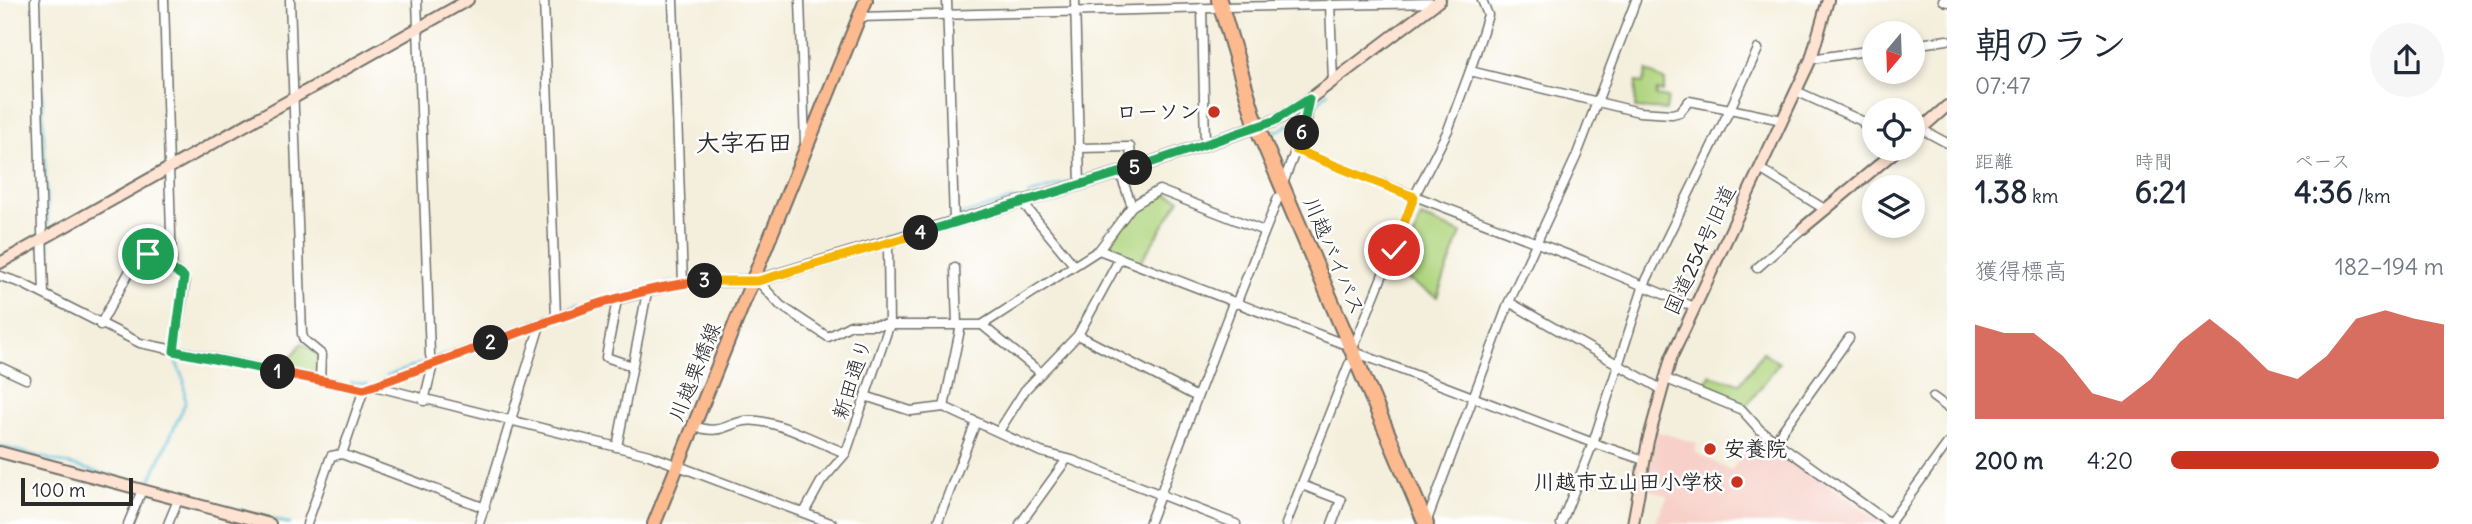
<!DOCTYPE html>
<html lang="ja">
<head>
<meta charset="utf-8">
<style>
  :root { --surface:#fff; --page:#f6f6f7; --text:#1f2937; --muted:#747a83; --accent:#c8321e }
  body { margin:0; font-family:Delius,"Klee One",sans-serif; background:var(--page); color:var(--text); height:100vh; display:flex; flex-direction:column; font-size:26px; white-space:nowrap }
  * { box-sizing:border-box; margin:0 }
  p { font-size:23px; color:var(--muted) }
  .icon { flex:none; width:38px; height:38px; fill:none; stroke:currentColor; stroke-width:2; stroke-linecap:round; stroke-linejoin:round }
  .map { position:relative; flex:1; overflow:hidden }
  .side { display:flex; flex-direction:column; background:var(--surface); width:525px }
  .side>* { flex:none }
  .needle { width:46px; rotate:199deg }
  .fabs { position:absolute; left:1862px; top:21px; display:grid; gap:14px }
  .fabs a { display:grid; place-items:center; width:63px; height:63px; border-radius:50%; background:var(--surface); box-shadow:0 4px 10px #0003; font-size:35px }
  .scale { position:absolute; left:21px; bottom:18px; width:112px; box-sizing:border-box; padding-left:7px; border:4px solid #2b2b2b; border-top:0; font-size:19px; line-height:24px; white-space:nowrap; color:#2b2b2b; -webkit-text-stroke:5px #fff; paint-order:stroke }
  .pin { position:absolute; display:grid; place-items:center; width:60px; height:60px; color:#fff; margin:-30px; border:4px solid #fff; border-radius:50%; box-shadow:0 2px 7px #0007 }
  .km { position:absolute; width:35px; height:35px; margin:-18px; border-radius:50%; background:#222; color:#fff; font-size:19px; line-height:35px; text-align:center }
  .round { display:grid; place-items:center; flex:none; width:74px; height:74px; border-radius:37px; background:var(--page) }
  .head { display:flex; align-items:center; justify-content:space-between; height:119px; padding:0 28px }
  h1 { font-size:38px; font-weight:800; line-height:52px }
  .metrics { display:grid; grid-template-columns:repeat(3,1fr); gap:10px; height:119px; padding:7px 28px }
  .metrics div { display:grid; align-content:center }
  .metrics b { font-size:30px; font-weight:800 }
  .metrics small { font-size:19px; font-weight:400 }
  .metrics p { font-size:19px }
  .chart { height:196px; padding:14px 28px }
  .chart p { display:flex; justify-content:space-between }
  .chart svg { width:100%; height:126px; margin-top:7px; fill:var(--accent); opacity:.7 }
  ul { padding:0 28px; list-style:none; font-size:23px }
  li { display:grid; grid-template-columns:112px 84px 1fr; align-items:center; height:52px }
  li i { height:18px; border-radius:9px; background:var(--accent) }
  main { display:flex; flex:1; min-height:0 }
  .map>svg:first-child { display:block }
</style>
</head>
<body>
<main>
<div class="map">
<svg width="1947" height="524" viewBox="0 0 1947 524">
  <rect width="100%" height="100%" fill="#fff"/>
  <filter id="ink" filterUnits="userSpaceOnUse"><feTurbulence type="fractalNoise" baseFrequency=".0143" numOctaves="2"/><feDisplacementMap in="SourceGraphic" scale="14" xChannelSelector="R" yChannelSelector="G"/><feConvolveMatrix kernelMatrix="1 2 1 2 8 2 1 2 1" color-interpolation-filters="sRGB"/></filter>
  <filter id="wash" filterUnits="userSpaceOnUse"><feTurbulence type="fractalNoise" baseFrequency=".00686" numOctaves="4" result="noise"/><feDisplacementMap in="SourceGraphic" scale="28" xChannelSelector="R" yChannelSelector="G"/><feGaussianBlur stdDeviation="1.57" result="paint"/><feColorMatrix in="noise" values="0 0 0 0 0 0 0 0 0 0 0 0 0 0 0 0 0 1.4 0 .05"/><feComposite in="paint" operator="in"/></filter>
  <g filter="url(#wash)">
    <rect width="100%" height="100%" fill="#f4efdc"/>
    <!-- built -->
    <path fill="#f7d1c9" d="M1656,431L1697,443L1695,452L1731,471L1757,433L1884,524H1654L1668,496L1645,488Z"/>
    <!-- green -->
    <g fill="#b0d57f" stroke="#6e8055" stroke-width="2">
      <path d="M1647,71L1665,81L1663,92L1657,91L1656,96L1668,98L1666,110L1635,108L1636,82L1643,83Z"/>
      <path d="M1160,192L1180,199L1140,263L1106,250L1133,208Z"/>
      <path d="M1421,217L1461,233L1437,297L1398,275Z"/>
      <path d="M302,343L320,357L317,375L283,368Z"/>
      <path d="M1763,352L1779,363L1745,408L1703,391L1710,375L1740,384Z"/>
    </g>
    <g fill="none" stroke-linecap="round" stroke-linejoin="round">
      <!-- stream -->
      <g stroke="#5bbed9" stroke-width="2.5">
        <path d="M1442,5L1448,0"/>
        <path d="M40,45L48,231"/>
        <path d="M1311,110L1328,92"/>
        <path d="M1266,132L1280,130L1306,115"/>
        <path d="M1028,195L1128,165"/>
        <path d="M957,216L1015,199"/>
        <path d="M883,238L937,222"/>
        <path d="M49,241L50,291L95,316"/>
        <path d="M793,265L830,254"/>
        <path d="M759,274L776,270"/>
        <path d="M690,279L749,276"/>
        <path d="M591,303L673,282"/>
        <path d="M241,360L265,365"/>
        <path d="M387,376L578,306"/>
        <path d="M351,382L368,384"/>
        <path d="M0,446L290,524"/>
        <path d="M148,485L185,404L184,381L172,352"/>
      </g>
    </g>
  </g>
  <g filter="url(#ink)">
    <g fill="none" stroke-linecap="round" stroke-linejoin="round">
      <!-- street casing -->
      <g stroke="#717069" stroke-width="11">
        <g id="street">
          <path d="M35,0L44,294"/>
          <path d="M164,0L172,267L184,277L185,283L174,350"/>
          <path d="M290,0L302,334L304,340L321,354L320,381"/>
          <path d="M417,0L430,355L433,364L424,401"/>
          <path d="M544,0L556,317"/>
          <path d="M673,0L683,283"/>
          <path d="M800,0L805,144"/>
          <path d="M947,0L954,222"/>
          <path d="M1075,0L1080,185"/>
          <path d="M1482,0L1488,15L1470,71L1448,130L1414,197L1352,351L1593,443L1644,285L1730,109L1782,120"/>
          <path d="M1943,0L1947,2"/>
          <path d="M1330,4L1333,81"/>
          <path d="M1221,7L1436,3"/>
          <path d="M1202,8L1205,145"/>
          <path d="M859,17L1214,8"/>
          <path d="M1913,45L1947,40"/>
          <path d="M1811,59L1874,50"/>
          <path d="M1470,71L1639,112L1672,114L1680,112L1689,101L1730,109L1758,49"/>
          <path d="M1796,91L1862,121L1874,142"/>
          <path d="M1921,129L1947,143"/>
          <path d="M1079,148L1130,147L1132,169"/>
          <path d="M1881,149L1890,156"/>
          <path d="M1295,150L1584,261L1694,307"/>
          <path d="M1760,169L1826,210"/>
          <path d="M1120,173L1132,206"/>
          <path d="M1282,186L1307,120L1309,99"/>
          <path d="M1022,202L1073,264"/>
          <path d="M1099,250L1341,343"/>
          <path d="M955,268L957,325"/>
          <path d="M1757,268L1803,228"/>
          <path d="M0,276L21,283L140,343L364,389L578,310L683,283L753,282"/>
          <path d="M758,281L780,305L828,337L851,325H982L1099,250L1132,206L1159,190L1264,231"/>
          <path d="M617,300L606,357L632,366"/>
          <path d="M1509,302L1661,389"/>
          <path d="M1236,304L1278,198"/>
          <path d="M100,325L138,256L148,254L172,267"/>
          <path d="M982,325L1041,373"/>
          <path d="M1078,335L1197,397"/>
          <path d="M0,367L26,379"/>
          <path d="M1664,378L1742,410L1760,430L1891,524"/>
          <path d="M374,386L649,455L833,524"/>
          <path d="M364,389L342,454L485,508"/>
          <path d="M865,396L911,411L944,407L1041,452L1072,460L1236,524"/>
          <path d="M1933,397L1947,407"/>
          <path d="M944,407L961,325"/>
          <path d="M694,426C726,438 730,417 758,421C788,425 818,443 846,453"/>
          <path d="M999,431L1025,390L1078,335L1120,258"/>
          <path d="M1775,441L1849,338"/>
          <path d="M617,447L647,292"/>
          <path d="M1302,485L1341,500L1332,524"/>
          <path d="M805,511L821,482L846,453L889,326L888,244"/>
          <path d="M1426,523L1509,302L1576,157L1636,0"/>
          <path d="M128,524L142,490"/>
          <path d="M168,524L178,500"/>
          <path d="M307,524L331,456L342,454"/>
          <path d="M479,524L540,325"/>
          <path d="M937,524L976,422"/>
          <path d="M1020,524L1067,459"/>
          <path d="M1149,524L1233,303"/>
          <path d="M1286,524L1349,364"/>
          <path d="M1561,524L1593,443L1644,460"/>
          <path d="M1889,524L1947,444"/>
        </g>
      </g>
      <!-- secondary casing -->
      <g stroke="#717069" stroke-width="14">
        <g id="secondary">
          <path d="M1913,136L1947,106"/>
          <path d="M1803,228L1898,149"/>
          <path d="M0,263L468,0"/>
          <path d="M753,282L1132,169L1274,121L1299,107L1440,0"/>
          <path d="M0,452L270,524"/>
          <path d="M1633,524L1648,441L1671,358L1811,59L1828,0"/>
        </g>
      </g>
      <!-- primary casing -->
      <g stroke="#717069" stroke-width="16">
        <path id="primary" d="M654,524L866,0"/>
      </g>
      <!-- highway casing -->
      <g stroke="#717069" stroke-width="18">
        <path id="highway" d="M1219,0L1257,127L1426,524"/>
      </g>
      <!-- street -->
      <use href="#street" stroke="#fff" stroke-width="8"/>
      <!-- secondary -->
      <use href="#secondary" stroke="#fee3d2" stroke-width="10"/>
      <!-- primary -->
      <use href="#primary" stroke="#fcba8e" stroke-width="12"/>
      <!-- highway -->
      <use href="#highway" stroke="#fcba8e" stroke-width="14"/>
    </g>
  </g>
  <g fill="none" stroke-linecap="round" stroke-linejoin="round" filter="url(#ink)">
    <!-- split-1 casing -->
    <g stroke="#fff" stroke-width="14">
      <path id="split-1" d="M148,254L184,277L174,351L278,372"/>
    </g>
    <!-- split-2 casing -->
    <g stroke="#fff" stroke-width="14">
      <path id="split-2" d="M278,372L364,389L491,343"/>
    </g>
    <!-- split-3 casing -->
    <g stroke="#fff" stroke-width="14">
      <path id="split-3" d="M491,343C560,317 631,288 705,281"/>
    </g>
    <!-- split-4 casing -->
    <g stroke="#fff" stroke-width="14">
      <path id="split-4" d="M705,281H758L921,233"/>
    </g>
    <!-- split-5 casing -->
    <g stroke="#fff" stroke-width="14">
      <path id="split-5" d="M921,233L1135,168"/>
    </g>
    <!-- split-6 casing -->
    <g stroke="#fff" stroke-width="14">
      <path id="split-6" d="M1135,168L1274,121L1309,99L1302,133"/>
    </g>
    <!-- split-7 casing -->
    <g stroke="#fff" stroke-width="14">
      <path id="split-7" d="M1302,133L1296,150L1414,197L1394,250"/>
    </g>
    <!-- split-1 -->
    <use href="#split-1" stroke="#22a559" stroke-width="9"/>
    <!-- split-2 -->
    <use href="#split-2" stroke="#f0652b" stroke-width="9"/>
    <!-- split-3 -->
    <use href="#split-3" stroke="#f0652b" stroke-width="9"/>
    <!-- split-4 -->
    <use href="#split-4" stroke="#f5b400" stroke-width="9"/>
    <!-- split-5 -->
    <use href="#split-5" stroke="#22a559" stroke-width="9"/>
    <!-- split-6 -->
    <use href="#split-6" stroke="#22a559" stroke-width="9"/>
    <!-- split-7 -->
    <use href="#split-7" stroke="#f5b400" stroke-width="9"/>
  </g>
  <!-- markers -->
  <g fill="#c8321e" stroke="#fff" stroke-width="2.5">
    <circle cx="1214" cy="112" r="7"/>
    <circle cx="1710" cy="449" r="7"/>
    <circle cx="1737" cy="482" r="7"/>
  </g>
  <g text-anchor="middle" stroke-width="5" stroke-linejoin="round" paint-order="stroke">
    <!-- poi labels -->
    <g font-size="21" font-weight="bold" fill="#2b2b2b" stroke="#fff" text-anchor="end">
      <text x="1200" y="119">ローソン</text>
      <text x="1724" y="456" text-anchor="start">安養院</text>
      <text x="1723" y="489">川越市立山田小学校</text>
    </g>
    <!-- street labels -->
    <g font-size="21" fill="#2b2b2b" stroke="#fff">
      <text transform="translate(1700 250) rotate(-65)" y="7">国道254号旧道</text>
      <text transform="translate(1334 256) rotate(67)" y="7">川越バイパス</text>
      <text transform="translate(695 372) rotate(-68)" y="7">川越栗橋線</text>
      <text transform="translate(852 379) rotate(-72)" y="7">新田通り</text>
    </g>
    <!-- quarter labels -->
    <g font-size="24" font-weight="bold" fill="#2b2b2b" stroke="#fff">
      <text x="744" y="151">大字石田</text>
    </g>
  </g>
</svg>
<div class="fabs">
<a><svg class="needle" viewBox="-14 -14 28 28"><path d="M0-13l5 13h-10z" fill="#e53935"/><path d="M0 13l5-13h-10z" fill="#747a83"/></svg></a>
<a><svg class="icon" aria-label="locate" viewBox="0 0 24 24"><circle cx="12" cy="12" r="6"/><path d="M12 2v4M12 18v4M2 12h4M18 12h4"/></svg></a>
<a><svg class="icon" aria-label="layers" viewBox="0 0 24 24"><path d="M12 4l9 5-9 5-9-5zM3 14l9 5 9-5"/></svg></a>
</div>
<div class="scale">100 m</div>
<div class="pin" style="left:148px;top:254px;background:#1e9e55"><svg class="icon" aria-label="arrive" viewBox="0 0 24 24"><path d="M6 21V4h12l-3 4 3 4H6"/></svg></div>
<div class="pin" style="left:1394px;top:250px;background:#d93025"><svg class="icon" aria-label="check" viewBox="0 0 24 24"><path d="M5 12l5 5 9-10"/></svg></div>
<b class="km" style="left:278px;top:372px">1</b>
<b class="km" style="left:491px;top:343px">2</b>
<b class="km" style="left:705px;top:281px">3</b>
<b class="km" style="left:921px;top:233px">4</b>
<b class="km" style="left:1135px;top:168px">5</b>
<b class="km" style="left:1302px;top:133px">6</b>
</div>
<section class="side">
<div class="head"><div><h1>朝のラン</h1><p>07:47</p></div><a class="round"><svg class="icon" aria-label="share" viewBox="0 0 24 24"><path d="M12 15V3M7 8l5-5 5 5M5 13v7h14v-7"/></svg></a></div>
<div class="metrics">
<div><p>距離</p><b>1.38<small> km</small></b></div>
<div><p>時間</p><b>6:21</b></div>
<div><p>ペース</p><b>4:36<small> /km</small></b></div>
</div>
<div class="chart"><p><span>獲得標高</span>182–194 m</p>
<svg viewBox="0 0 160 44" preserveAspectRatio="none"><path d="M0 44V11L10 14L20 14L30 22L40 35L50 38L60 30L70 17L80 9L90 17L100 27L110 30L120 22L130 9L140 6L150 9L160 11V44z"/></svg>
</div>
<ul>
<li><b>200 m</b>4:20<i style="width:98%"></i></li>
</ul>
</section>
</main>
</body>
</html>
